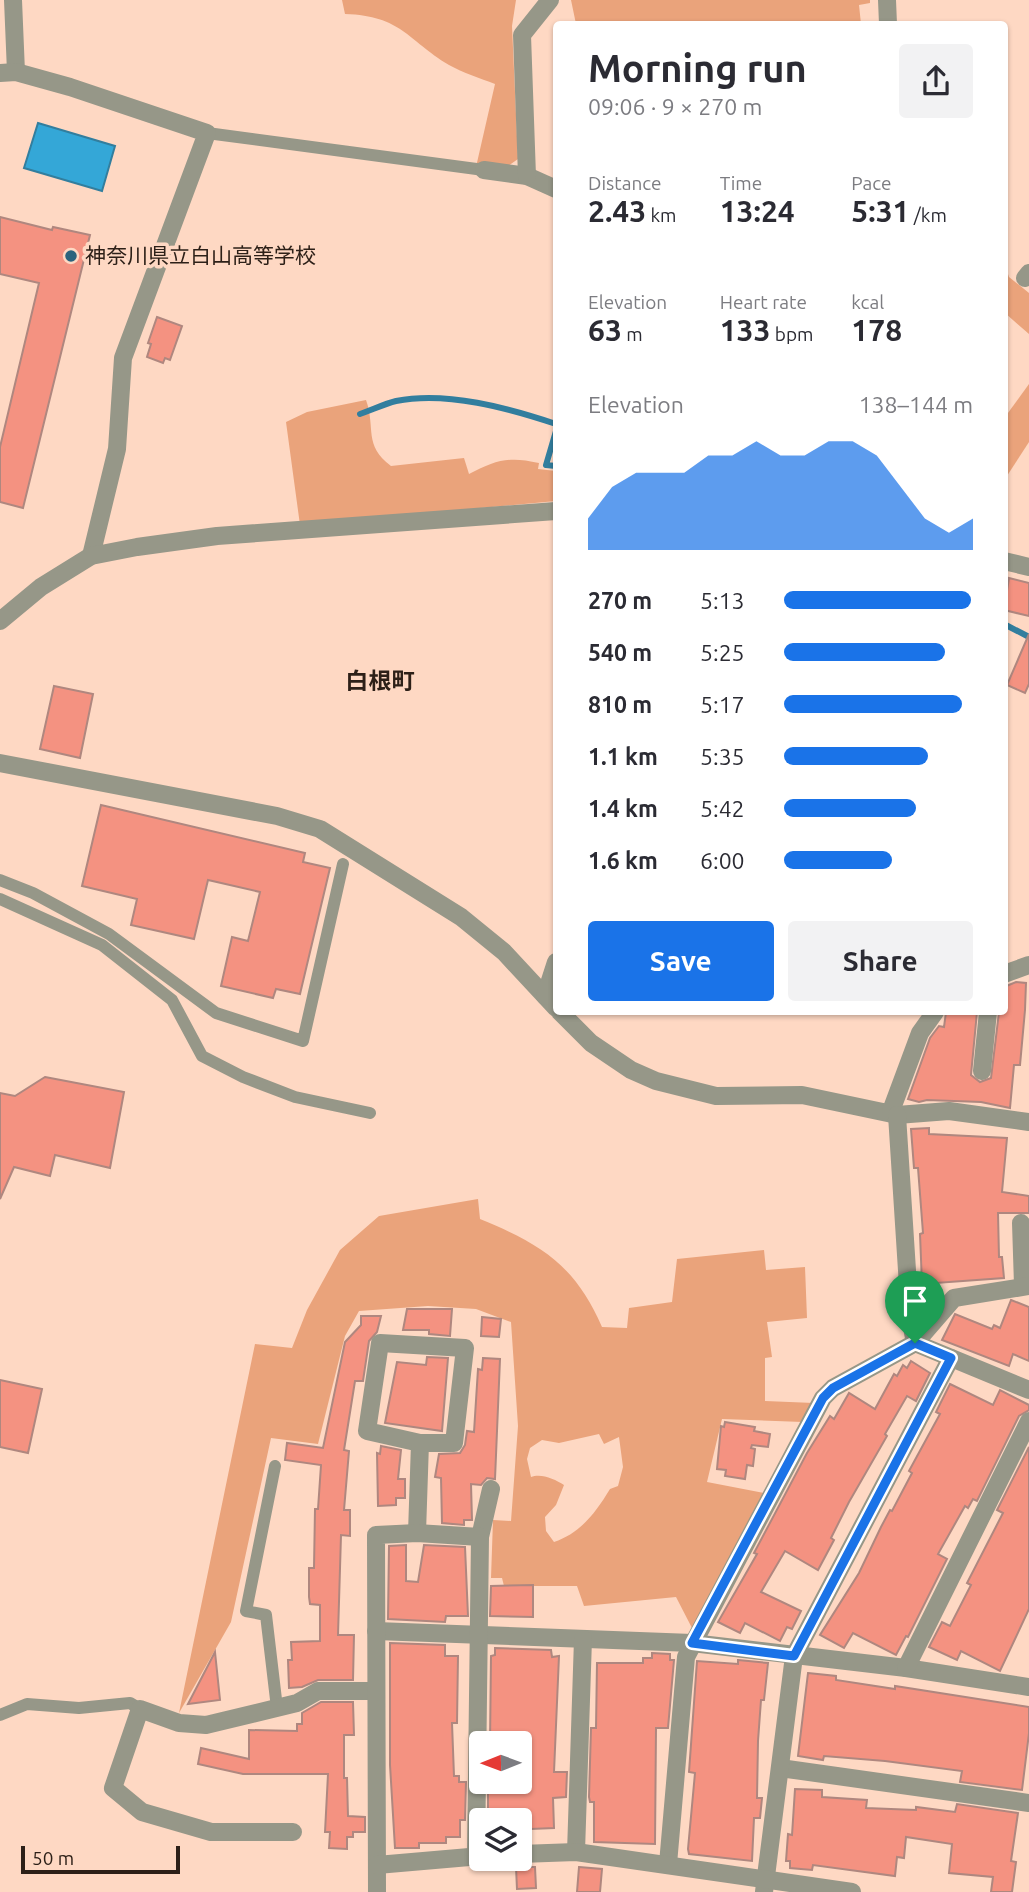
<!DOCTYPE html>
<html lang="en">
<head>
<meta charset="utf-8">
<style>
  :root { --surface:#fff; --page:#f2f2f3; --text:#2b2b33; --muted:#7c7c81; --accent:#1a73e8 }
  body { margin:0; font-family:Ubuntu,"Noto Sans JP",sans-serif; background:var(--page); color:var(--text); height:100vh; display:flex; flex-direction:column; font-size:26px; white-space:nowrap }
  * { box-sizing:border-box; margin:0 }
  p { font-size:23px; color:var(--muted) }
  .icon { flex:none; width:38px; height:38px; fill:none; stroke:currentColor; stroke-width:2; stroke-linecap:round; stroke-linejoin:round }
  .map { position:relative; flex:1; overflow:hidden }
  .side { position:absolute; left:553px; top:21px; width:455px; height:994px; display:flex; flex-direction:column; background:var(--surface); border-radius:7px; box-shadow:0 2px 5px #0004 }
  .side>* { flex:none }
  .needle { width:46px; rotate:269deg }
  .buttons { position:absolute; left:469px; top:1731px; display:grid; gap:14px }
  .buttons a { display:grid; place-items:center; width:63px; height:63px; border-radius:7px; background:var(--surface); box-shadow:0 2px 5px #0004; font-size:35px }
  .scale { position:absolute; left:21px; bottom:18px; width:159px; box-sizing:border-box; padding-left:7px; border:4px solid #2d2018; border-top:0; font-size:19px; line-height:24px; white-space:nowrap; color:#2d2018; -webkit-text-stroke:5px #fed8c3; paint-order:stroke }
  .pin { position:absolute; display:grid; place-items:center; width:60px; height:60px; color:#fff; margin:-72px -30px; border-radius:50% 50% 50% 0; rotate:-45deg; box-shadow:0 0 7px #0007 }
  .pin .icon { rotate:45deg }
  .round { display:grid; place-items:center; flex:none; width:74px; height:74px; border-radius:7px; background:var(--page) }
  .summary { display:flex; align-items:center; justify-content:space-between; height:119px; padding:0 35px }
  h1 { font-size:38px; font-weight:700; line-height:52px }
  .stats { display:grid; grid-template-columns:repeat(3,1fr); gap:10px; height:119px; padding:7px 35px }
  .stats div { display:grid; align-content:center }
  .stats b { font-size:30px; font-weight:700 }
  .stats small { font-size:19px; font-weight:400 }
  .stats p { font-size:19px }
  .chart { height:196px; padding:14px 35px }
  .chart p { display:flex; justify-content:space-between }
  .chart svg { width:100%; height:126px; margin-top:7px; fill:var(--accent); opacity:.7 }
  .primary-button { display:flex; gap:14px; margin-top:auto; padding:14px 35px }
  .primary-button a { flex:1; height:80px; border-radius:7px; background:var(--accent); color:#fff; font-size:28px; font-weight:700; line-height:80px; text-align:center }
  .primary-button a+a { background:var(--page); color:var(--text) }
  ul { padding:0 35px; list-style:none; font-size:23px }
  li { display:grid; grid-template-columns:112px 84px 1fr; align-items:center; height:52px }
  li i { height:18px; border-radius:9px; background:var(--accent) }
  .map>svg:first-child { display:block }
</style>
</head>
<body>
<div class="map">
<svg width="1029" height="1892" viewBox="0 0 1029 1892">
  <rect width="100%" height="100%" fill="#fed8c3"/>
  <!-- green -->
  <g fill="#eaa37b" fill-rule="evenodd">
    <path d="M342,0H516L512,26L518,159L508,166L476,167L495,84C480,78 463,73 449,65C406,39 402,16 345,14Z"/>
    <path d="M571,0H870V3L859,5L861,24H576Z"/>
    <path d="M1004,262L1009,277L1029,293V334L1005,313Z"/>
    <path d="M1029,384V442L1005,479V417Z"/>
    <path d="M366,400C376,428 363,445 391,466L464,458L469,474C496,460 509,456 539,463L538,469L556,471V501L300,525L286,422L307,412Z"/>
    <path d="M478,1199L480,1219C541,1244 575,1265 602,1327L627,1328L629,1308L672,1302L677,1259L764,1250L766,1270L805,1267L807,1318L767,1322L772,1357L765,1358V1401L814,1403L803,1422L722,1419L707,1482L764,1493L692,1628L676,1597L584,1606L577,1586H504L502,1578H491L493,1520L511,1521L518,1426L511,1322L476,1309L428,1306L359,1311L345,1336L318,1444L271,1438L231,1622L179,1713L255,1344L292,1348L307,1310L340,1250L379,1216ZM599,1434L604,1444L619,1437L623,1467L618,1486L610,1489C596,1512 581,1533 554,1542L546,1531L545,1517L556,1505L564,1485C555,1479 541,1473 531,1477L527,1459L530,1448L542,1440L559,1443Z"/>
  </g>
  <!-- water -->
  <path fill="#34a7d7" stroke="#327e9e" stroke-width="2" d="M38,123L115,146L102,191L24,168Z"/>
  <g fill="none" stroke-linecap="round" stroke-linejoin="round">
    <!-- stream -->
    <g stroke="#327e9e" stroke-width="6">
      <path d="M360,414C372,410 384,404 396,401C447,391 508,408 556,424"/>
      <path d="M556,431L546,465L556,466"/>
      <path d="M1004,624L1029,637"/>
    </g>
  </g>
  <!-- building -->
  <g fill="#f49281" stroke="#af877f" stroke-width="2">
    <path d="M0,217L52,230L53,227L90,235L23,508L0,502V447L39,283L0,274Z"/>
    <path d="M157,317L182,326L170,360L165,358L163,363L147,357L151,344L148,343Z"/>
    <path d="M1009,578L1029,583V616L1004,610Z"/>
    <path d="M1029,634V684L1025,693L1007,685Z"/>
    <path d="M54,686L93,694L80,758L40,749Z"/>
    <path d="M101,805L305,853L303,862L330,868L300,994L276,989L273,998L221,986L232,937L248,941L260,892L208,880L194,939L131,925L137,899L82,886Z"/>
    <path d="M1016,982L1026,983L1025,1010L1020,1065H1014L1010,1108L981,1102L927,1100L919,1102L908,1099L930,1038L939,1026L944,1027L946,1012H977L971,1075L980,1082L991,1078L999,1012H1004V987Z"/>
    <path d="M45,1077L124,1092L110,1168L55,1155L50,1176L14,1167L0,1199V1093L15,1096Z"/>
    <path d="M929,1128V1134L1007,1138L1002,1192L1029,1196V1213H998L999,1257H1002L1004,1278L922,1284L920,1234L923,1233L918,1168H914L911,1129Z"/>
    <path d="M1011,1300L1029,1307V1361L1013,1354L1009,1366L942,1340L955,1314L992,1329L994,1325L1000,1328Z"/>
    <path d="M407,1309H452L450,1336L429,1334V1330H403Z"/>
    <path d="M361,1316H381L377,1332L369,1341L363,1381H355L344,1450L349,1451L344,1510H350V1536L341,1535L338,1635H354L353,1680H318L302,1687L289,1688L288,1660H292L291,1642L320,1641V1605L310,1604L309,1597V1568H314L315,1509H318L321,1465L285,1460L287,1443L323,1448L345,1342L361,1325Z"/>
    <path d="M482,1317L501,1319L499,1337L481,1336Z"/>
    <path d="M427,1357L448,1358L442,1431L385,1423L397,1362L426,1365Z"/>
    <path d="M483,1358L500,1359L495,1479L487,1478L481,1485L471,1484L472,1520H464V1525L442,1523L441,1478L435,1477L439,1454L460,1453L465,1445L467,1431L474,1432L478,1369L482,1370Z"/>
    <path d="M911,1361L930,1373L916,1401L907,1396L885,1434L887,1436L849,1502L831,1538L834,1540L818,1570L785,1551L761,1592L801,1611L792,1629L787,1627L780,1641L745,1623L740,1633L718,1622L757,1554L754,1553L807,1453L830,1416L834,1419L849,1393L875,1409L894,1374L897,1376L903,1365L907,1368Z"/>
    <path d="M0,1380L42,1389L28,1453L0,1447Z"/>
    <path d="M950,1384L993,1405L1000,1390L1029,1405V1410L1019,1416L977,1501L973,1499L968,1508L965,1506L938,1554L947,1559L908,1637L906,1636L896,1655L853,1633L844,1648L820,1635L859,1573L881,1527L890,1510L892,1511L912,1473L909,1471L940,1414L936,1412Z"/>
    <path d="M725,1422L755,1427L754,1431L770,1434L768,1447L752,1445L751,1448L755,1449L753,1466L747,1465L745,1479L725,1476L726,1470L717,1469L721,1426L724,1427Z"/>
    <path d="M381,1446L401,1450L398,1479H405V1498H396V1505L378,1506L377,1453L380,1454Z"/>
    <path d="M1029,1447V1609L1000,1671L961,1651L957,1660L929,1647L942,1622L950,1626L971,1585L967,1583L1003,1513L997,1510Z"/>
    <path d="M406,1545V1581L418,1582L424,1545L465,1547L468,1616H446L445,1622L388,1619L389,1546Z"/>
    <path d="M533,1585V1617L490,1616L491,1586Z"/>
    <path d="M390,1643L445,1645V1656H458L457,1723H452L454,1776H459V1782H466L465,1820H460V1837H446V1843H419V1848H395L390,1765Z"/>
    <path d="M495,1648L551,1650L552,1657L559,1656L554,1772H567L566,1797L553,1798L554,1828L531,1829V1820H488V1782H520V1743H490L491,1656L495,1655Z"/>
    <path d="M215,1652L220,1700L188,1704L201,1679Z"/>
    <path d="M652,1653L670,1654V1660H674L668,1728H656L655,1844L594,1842V1802H590L589,1797L591,1728H596L597,1663H643V1658H652Z"/>
    <path d="M738,1660L768,1663L764,1700H761L758,1741L757,1798H762L760,1818H754L752,1861L689,1854L688,1849L695,1773L689,1772L697,1661L738,1664Z"/>
    <path d="M808,1673L836,1676V1680L895,1689V1686L1029,1707V1733L1022,1790L960,1782L962,1771L885,1761L824,1756L823,1760L798,1756Z"/>
    <path d="M321,1702H353L354,1735H344V1778H347L348,1816L365,1817V1832H353V1837H347V1849L329,1848L330,1832H325L328,1774H243L198,1764L201,1748L249,1759V1730L297,1731V1724H302V1713Z"/>
    <path d="M795,1789L822,1790V1797L867,1800L866,1808L916,1810V1807L955,1812L957,1804L1018,1813L1011,1861L1016,1862L1012,1892H991L993,1877L949,1873L952,1844L906,1837L904,1858L897,1857L895,1876L813,1865L812,1870L790,1868V1861H786L788,1834L792,1835Z"/>
    <path d="M516,1867H535L536,1888L517,1889Z"/>
    <path d="M579,1867L602,1869L600,1892H577Z"/>
  </g>
  <g fill="none" stroke-linecap="round" stroke-linejoin="round">
    <!-- service -->
    <g stroke="#969788" stroke-width="12">
      <path d="M207,133L484,170"/>
      <path d="M0,880L33,893L109,934L216,1013L303,1041L343,864"/>
      <path d="M0,899L102,945L172,1000L202,1056L243,1077L295,1097L370,1113"/>
      <path d="M275,1466L246,1611L266,1615L277,1708"/>
      <path d="M0,1715L27,1704L79,1708L130,1703L140,1709"/>
    </g>
    <!-- minor -->
    <g stroke="#969788" stroke-width="18">
      <path d="M13,0L16,72"/>
      <path d="M887,0L888,24"/>
      <path d="M0,73L16,72L70,87L207,133L123,358L117,449L91,556"/>
      <path d="M484,170L527,176L556,189"/>
      <path d="M527,176L522,35L550,0"/>
      <path d="M1025,278L1029,273"/>
      <path d="M0,763L277,816L320,829L461,917L504,952L556,1008"/>
      <path d="M1004,974L1029,965"/>
      <path d="M545,996L556,962"/>
      <path d="M560,1012L591,1043L631,1070L656,1081L716,1096L802,1095L897,1115L949,1111L1029,1122"/>
      <path d="M982,1071L988,1012"/>
      <path d="M891,1111L920,1033L935,1012"/>
      <path d="M897,1115L910,1317L915,1343L1029,1390"/>
      <path d="M1021,1223L1023,1285"/>
      <path d="M417,1533L420,1443H454L465,1348L380,1343L367,1431L420,1443"/>
      <path d="M480,1537L491,1489"/>
      <path d="M376,1631L692,1643L906,1668L1029,1687"/>
      <path d="M906,1668L1029,1421"/>
      <path d="M780,1768L1029,1803"/>
      <path d="M293,1832H211L142,1812L113,1788L140,1709L179,1723L206,1725L297,1703L318,1691H376"/>
      <path d="M576,1852L583,1639"/>
      <path d="M668,1864L686,1657L823,1398L833,1388L915,1343L954,1298L1029,1286"/>
      <path d="M377,1892L376,1535L417,1533L480,1537L476,1856"/>
      <path d="M764,1892L794,1656L951,1358"/>
    </g>
    <!-- tertiary -->
    <g stroke="#969788" stroke-width="18">
      <path d="M1004,561L1029,567"/>
      <path d="M0,621L41,587L91,556L137,547L217,536L556,511"/>
      <path d="M520,1854L576,1852L852,1892"/>
      <path d="M377,1865L481,1856"/>
    </g>
  </g>
  <g fill="none" stroke-linecap="round" stroke-linejoin="round">
    <!-- route casing -->
    <g stroke="#fff" stroke-width="14">
      <path id="route" d="M915,1343L951,1358L794,1656L692,1643L823,1398L833,1388Z"/>
    </g>
    <!-- route -->
    <use href="#route" stroke="#1a73e8" stroke-width="9"/>
  </g>
  <!-- markers -->
  <circle fill="#2b637d" stroke="#fed8c3" stroke-width="2.5" cx="71" cy="256" r="7"/>
  <g text-anchor="middle" stroke-width="7" stroke-linejoin="round" paint-order="stroke">
    <!-- poi labels -->
    <g font-size="21" fill="#2d2018" stroke="#fed8c3" text-anchor="start">
      <text x="85" y="263">神奈川県立白山高等学校</text>
    </g>
    <!-- neighbourhood labels -->
    <g font-size="23" font-weight="bold" fill="#2d2018" stroke="#fed8c3">
      <text x="380" y="689">白根町</text>
    </g>
  </g>
</svg>
<div class="buttons">
<a><svg class="needle" viewBox="-14 -14 28 28"><path d="M0-13l5 13h-10z" fill="#e53935"/><path d="M0 13l5-13h-10z" fill="#7c7c81"/></svg></a>
<a><svg class="icon" aria-label="layers" viewBox="0 0 24 24"><path d="M12 4l9 5-9 5-9-5zM3 14l9 5 9-5"/></svg></a>
</div>
<div class="scale">50 m</div>
<div class="pin" style="left:915px;top:1343px;background:#1e9e55"><svg class="icon" aria-label="arrive" viewBox="0 0 24 24"><path d="M6 21V4h12l-3 4 3 4H6"/></svg></div>
<section class="side">
<div class="summary"><div><h1>Morning run</h1><p>09:06 · 9 × 270 m</p></div><a class="round"><svg class="icon" aria-label="share" viewBox="0 0 24 24"><path d="M12 15V3M7 8l5-5 5 5M5 13v7h14v-7"/></svg></a></div>
<div class="stats">
<div><p>Distance</p><b>2.43<small> km</small></b></div>
<div><p>Time</p><b>13:24</b></div>
<div><p>Pace</p><b>5:31<small> /km</small></b></div>
</div>
<div class="stats">
<div><p>Elevation</p><b>63<small> m</small></b></div>
<div><p>Heart rate</p><b>133<small> bpm</small></b></div>
<div><p>kcal</p><b>178</b></div>
</div>
<div class="chart"><p><span>Elevation</span>138–144 m</p>
<svg viewBox="0 0 160 44" preserveAspectRatio="none"><path d="M0 44V33L10 22L20 17L30 17L40 17L50 11L60 11L70 6L80 11L90 11L100 6L110 6L120 11L130 22L140 33L150 38L160 33V44z"/></svg>
</div>
<ul>
<li><b>270 m</b>5:13<i style="width:99%"></i></li>
<li><b>540 m</b>5:25<i style="width:85%"></i></li>
<li><b>810 m</b>5:17<i style="width:94%"></i></li>
<li><b>1.1 km</b>5:35<i style="width:76%"></i></li>
<li><b>1.4 km</b>5:42<i style="width:70%"></i></li>
<li><b>1.6 km</b>6:00<i style="width:57%"></i></li>
</ul>
<div class="primary-button"><a>Save</a><a>Share</a></div>
</section>
</div>
</body>
</html>
